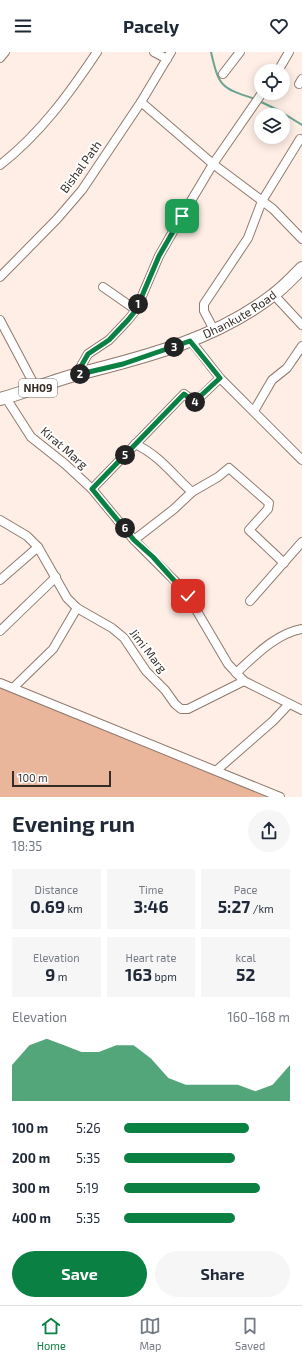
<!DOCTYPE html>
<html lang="en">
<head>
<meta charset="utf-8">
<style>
  :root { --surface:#fff; --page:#f6f6f7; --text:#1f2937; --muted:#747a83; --line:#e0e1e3; --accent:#0b8043 }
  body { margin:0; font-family:"Exo 2",sans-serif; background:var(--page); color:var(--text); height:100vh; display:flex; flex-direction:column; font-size:15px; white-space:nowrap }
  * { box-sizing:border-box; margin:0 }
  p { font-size:13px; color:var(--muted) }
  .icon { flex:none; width:22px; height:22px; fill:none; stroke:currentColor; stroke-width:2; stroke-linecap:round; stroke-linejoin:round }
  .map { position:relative; height:745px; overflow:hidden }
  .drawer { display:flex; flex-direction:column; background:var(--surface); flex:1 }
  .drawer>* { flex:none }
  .fabs { position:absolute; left:254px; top:12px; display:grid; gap:8px }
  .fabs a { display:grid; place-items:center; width:36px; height:36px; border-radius:50%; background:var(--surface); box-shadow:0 2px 10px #0003; font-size:20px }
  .scale { position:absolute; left:12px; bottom:10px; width:99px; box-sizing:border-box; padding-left:4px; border:2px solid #372d28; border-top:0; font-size:11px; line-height:14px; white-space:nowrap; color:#372d28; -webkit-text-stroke:3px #fff; paint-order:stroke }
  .pin { position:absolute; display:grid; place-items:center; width:34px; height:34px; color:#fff; margin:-17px; border-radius:8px; box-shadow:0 2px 6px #0006 }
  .km { position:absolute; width:20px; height:20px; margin:-10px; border-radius:50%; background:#222; color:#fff; font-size:11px; line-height:20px; text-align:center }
  .round { display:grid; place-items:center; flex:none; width:42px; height:42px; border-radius:21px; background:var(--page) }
  .summary { display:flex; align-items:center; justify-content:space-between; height:68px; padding:0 12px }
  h1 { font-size:22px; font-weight:700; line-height:30px }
  .metrics { display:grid; grid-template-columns:repeat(3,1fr); gap:6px; height:68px; padding:4px 12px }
  .metrics div { display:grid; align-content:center; border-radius:0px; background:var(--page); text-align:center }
  .metrics b { font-size:17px; font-weight:700 }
  .metrics small { font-size:11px; font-weight:400 }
  .metrics p { font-size:11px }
  .chart { height:112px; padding:8px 12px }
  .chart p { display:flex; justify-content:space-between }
  .chart svg { width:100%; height:72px; margin-top:4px; fill:var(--accent); opacity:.7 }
  .cta { display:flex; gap:8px; margin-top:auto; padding:8px 12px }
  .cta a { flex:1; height:46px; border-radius:24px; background:var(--accent); color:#fff; font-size:16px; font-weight:700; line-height:46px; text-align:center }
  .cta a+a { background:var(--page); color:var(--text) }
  ul { padding:0 12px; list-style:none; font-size:13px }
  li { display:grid; grid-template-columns:64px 48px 1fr; align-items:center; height:30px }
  li i { height:10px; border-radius:5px; background:var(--accent) }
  header { display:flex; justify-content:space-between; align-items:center; height:52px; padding:0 12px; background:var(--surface); font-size:18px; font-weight:700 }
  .dock { display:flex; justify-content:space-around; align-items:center; height:56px; border-top:1px solid var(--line); background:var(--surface); font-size:11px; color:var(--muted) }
  .dock a { display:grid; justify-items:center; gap:2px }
  .dock .current { color:var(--accent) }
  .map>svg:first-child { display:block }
</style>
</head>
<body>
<header><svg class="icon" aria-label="menu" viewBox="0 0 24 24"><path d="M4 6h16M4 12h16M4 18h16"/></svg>Pacely<svg class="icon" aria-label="heart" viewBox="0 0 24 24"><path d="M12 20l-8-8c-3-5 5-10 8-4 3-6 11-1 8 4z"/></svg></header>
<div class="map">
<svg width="302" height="745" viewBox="0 0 302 745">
  <rect width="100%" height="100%" fill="#feeee6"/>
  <!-- green -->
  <path fill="#e9b69b" d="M0,631L280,745H0Z"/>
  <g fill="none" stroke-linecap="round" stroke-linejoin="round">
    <!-- stream -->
    <g stroke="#69a590" stroke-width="2">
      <path d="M211,0C219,35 221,36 255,47"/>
      <path d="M259,49L278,58L302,73"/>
    </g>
    <!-- street casing -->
    <g stroke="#90796d" stroke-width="10">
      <g id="street">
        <path d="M154,0L167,7"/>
        <path d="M0,6L5,0"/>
        <path d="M278,19L289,0"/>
        <path d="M223,22L240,0"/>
        <path d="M299,32L302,27"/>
        <path d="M141,50L213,112L273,157L302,187"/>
        <path d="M0,113C40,82 69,42 97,0"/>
        <path d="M0,225L57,167L82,138L141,50L171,0"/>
        <path d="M103,235L136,258"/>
        <path d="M274,243L302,273"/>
        <path d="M0,268L36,336"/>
        <path d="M214,278L204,259V252L248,186L262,149L300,87"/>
        <path d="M191,289L220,326L302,408"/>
        <path d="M76,323L88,302L109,288L128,268L136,258L159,204L182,164L213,112L262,41"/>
        <path d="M6,346L31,385L65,412L92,437L134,488L178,532L188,544L228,612L244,629"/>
        <path d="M254,359L272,328L287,316L302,294"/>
        <path d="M135,392C159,403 173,423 192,440"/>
        <path d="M92,437L184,342L195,350L220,326"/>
        <path d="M0,468L27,484L38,495L67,546L77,556L112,576L124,586L146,619L165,638L175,652L181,657H188L244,629L302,658"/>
        <path d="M134,488L174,457L192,440L218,425L229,416L269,451L268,457L249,478L284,511"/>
        <path d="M0,528L38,495"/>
        <path d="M250,549L302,490"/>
        <path d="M0,579L56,525"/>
        <path d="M236,621C255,604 275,582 302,577"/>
        <path d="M0,631L280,745"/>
        <path d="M13,636L53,597L77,556"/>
        <path d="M217,718L273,669L289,652"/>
      </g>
    </g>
    <!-- primary casing -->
    <g stroke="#90796d" stroke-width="14">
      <g id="primary">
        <path id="s1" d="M0,347C26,340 52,329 78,322C146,305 216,287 273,243C284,235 293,225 302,216"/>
      </g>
    </g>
    <!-- street -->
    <use href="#street" stroke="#fff" stroke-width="8"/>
    <!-- primary -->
    <use href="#primary" stroke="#fff" stroke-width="12"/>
  </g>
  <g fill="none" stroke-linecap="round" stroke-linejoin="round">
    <!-- route casing -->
    <g stroke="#fff" stroke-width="8">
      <path id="route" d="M182,164L159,204L136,258L128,268L109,288L88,302L76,323L123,312L190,289L220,326L194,350L184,342L92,437L134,488L153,505L188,544"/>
    </g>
    <!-- route -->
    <use href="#route" stroke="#0b8043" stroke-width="5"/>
  </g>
  <g text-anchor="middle" stroke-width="4" stroke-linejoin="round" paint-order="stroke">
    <!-- shield labels -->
    <rect fill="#fff" stroke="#736c68" stroke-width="1" x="19" y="327" width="38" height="18" rx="3"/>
    <g font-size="11" font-weight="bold" fill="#372d28">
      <text x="38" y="340">NH09</text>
    </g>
    <!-- street labels -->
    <g font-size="12" fill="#372d28" stroke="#fff">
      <text transform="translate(81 115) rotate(-54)" y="4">Bishal Path</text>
      <text dy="4" stroke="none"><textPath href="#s1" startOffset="255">Dhankute Road</textPath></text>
      <text transform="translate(64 396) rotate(41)" y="4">Kirat Marg</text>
      <text transform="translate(148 599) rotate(52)" y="4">Jimi Marg</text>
    </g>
  </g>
</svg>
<div class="fabs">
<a><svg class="icon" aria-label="locate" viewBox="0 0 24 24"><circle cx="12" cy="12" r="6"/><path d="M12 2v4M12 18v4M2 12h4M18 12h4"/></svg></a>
<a><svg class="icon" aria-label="layers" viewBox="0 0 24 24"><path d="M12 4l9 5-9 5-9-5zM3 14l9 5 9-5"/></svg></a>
</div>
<div class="scale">100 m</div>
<div class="pin" style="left:182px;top:164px;background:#1e9e55"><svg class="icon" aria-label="arrive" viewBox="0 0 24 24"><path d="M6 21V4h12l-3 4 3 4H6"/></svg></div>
<div class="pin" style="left:188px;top:544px;background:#d93025"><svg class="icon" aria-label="check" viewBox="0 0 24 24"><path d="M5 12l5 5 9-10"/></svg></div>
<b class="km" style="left:138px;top:252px">1</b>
<b class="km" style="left:80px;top:322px">2</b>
<b class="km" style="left:174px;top:295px">3</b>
<b class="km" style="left:195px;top:350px">4</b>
<b class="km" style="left:125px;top:403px">5</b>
<b class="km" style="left:125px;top:476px">6</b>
</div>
<section class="drawer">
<div class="summary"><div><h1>Evening run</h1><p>18:35</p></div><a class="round"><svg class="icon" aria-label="share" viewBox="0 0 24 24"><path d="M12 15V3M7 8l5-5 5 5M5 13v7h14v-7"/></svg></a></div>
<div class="metrics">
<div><p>Distance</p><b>0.69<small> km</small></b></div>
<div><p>Time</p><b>3:46</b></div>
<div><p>Pace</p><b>5:27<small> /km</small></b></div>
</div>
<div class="metrics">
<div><p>Elevation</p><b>9<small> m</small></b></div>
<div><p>Heart rate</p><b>163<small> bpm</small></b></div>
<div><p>kcal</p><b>52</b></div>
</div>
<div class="chart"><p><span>Elevation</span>160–168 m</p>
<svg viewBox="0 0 160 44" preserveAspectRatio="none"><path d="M0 44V22L10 10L20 6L30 10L40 14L50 14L60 10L70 10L80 18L90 30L100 34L110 34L120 34L130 34L140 38L150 34L160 22V44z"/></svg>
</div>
<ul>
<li><b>100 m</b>5:26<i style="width:75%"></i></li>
<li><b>200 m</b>5:35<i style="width:67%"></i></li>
<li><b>300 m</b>5:19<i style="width:82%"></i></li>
<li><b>400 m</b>5:35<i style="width:67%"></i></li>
</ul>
<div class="cta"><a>Save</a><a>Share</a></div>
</section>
<nav class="dock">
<a class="current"><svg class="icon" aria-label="home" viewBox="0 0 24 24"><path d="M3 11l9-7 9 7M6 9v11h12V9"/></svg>Home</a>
<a><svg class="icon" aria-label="map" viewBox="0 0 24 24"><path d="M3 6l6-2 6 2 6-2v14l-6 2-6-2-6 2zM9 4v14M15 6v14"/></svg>Map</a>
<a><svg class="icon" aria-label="saved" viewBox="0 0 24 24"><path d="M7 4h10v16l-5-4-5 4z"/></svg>Saved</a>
</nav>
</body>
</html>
